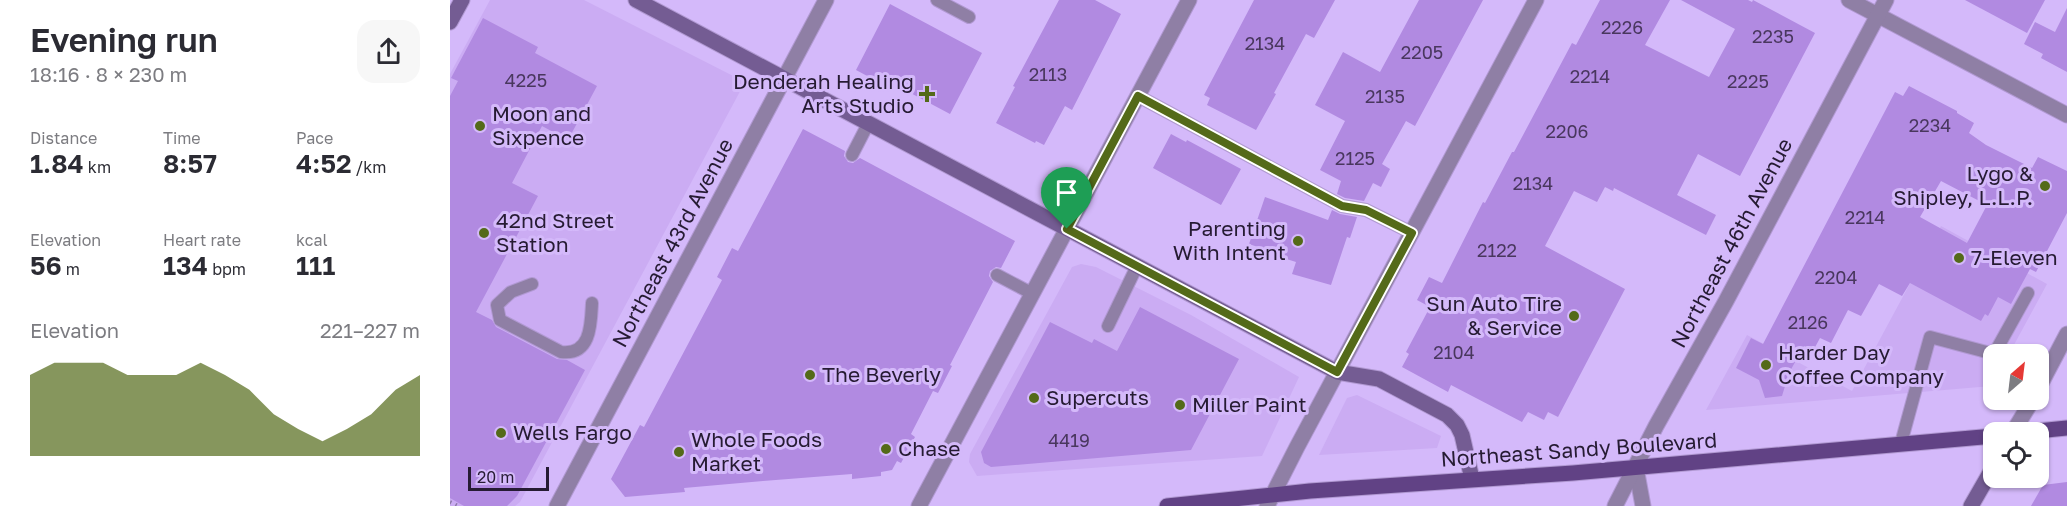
<!DOCTYPE html>
<html lang="en">
<head>
<meta charset="utf-8">
<style>
  :root { --surface:#fff; --page:#f7f7f7; --text:#2b2b33; --muted:#7c7c81; --accent:#546a19 }
  body { margin:0; font-family:"Golos Text",sans-serif; background:var(--page); color:var(--text); height:100vh; display:flex; flex-direction:column; font-size:22px; white-space:nowrap }
  * { box-sizing:border-box; margin:0 }
  p { font-size:20px; color:var(--muted) }
  .icon { flex:none; width:33px; height:33px; fill:none; stroke:currentColor; stroke-width:2; stroke-linecap:round; stroke-linejoin:round }
  .map { position:relative; flex:1; overflow:hidden }
  .panel { display:flex; flex-direction:column; background:var(--surface); width:450px }
  .panel>* { flex:none }
  .needle { width:39px; rotate:28deg }
  .tools { position:absolute; left:1533px; top:344px; display:grid; gap:12px }
  .tools a { display:grid; place-items:center; width:66px; height:66px; border-radius:12px; background:var(--surface); box-shadow:0 2px 4px #0004; font-size:30px }
  .scale { position:absolute; left:18px; bottom:15px; width:81px; box-sizing:border-box; padding-left:6px; border:3px solid #261b33; border-top:0; font-size:16px; line-height:21px; white-space:nowrap; color:#261b33; -webkit-text-stroke:4px #d4b9fa; paint-order:stroke }
  .pin { position:absolute; display:grid; place-items:center; width:51px; height:51px; color:#fff; margin:-62px -26px; border-radius:50% 50% 50% 0; rotate:-45deg; box-shadow:0 0 6px #0007 }
  .pin .icon { rotate:45deg }
  .round { display:grid; place-items:center; flex:none; width:63px; height:63px; border-radius:18px; background:var(--page) }
  .headline { display:flex; align-items:center; justify-content:space-between; height:102px; padding:0 30px }
  h1 { font-size:33px; font-weight:600; line-height:45px }
  .stats { display:grid; grid-template-columns:repeat(3,1fr); gap:9px; height:102px; padding:6px 30px }
  .stats div { display:grid; align-content:center }
  .stats b { font-size:26px; font-weight:600 }
  .stats small { font-size:16px; font-weight:400 }
  .stats p { font-size:16px }
  .chart { height:168px; padding:12px 30px }
  .chart p { display:flex; justify-content:space-between }
  .chart svg { width:100%; height:108px; margin-top:6px; fill:var(--accent); opacity:.7 }
  main { display:flex; flex:1; min-height:0 }
  .map>svg:first-child { display:block }
</style>
</head>
<body>
<main>
<section class="panel">
<div class="headline"><div><h1>Evening run</h1><p>18:16 · 8 × 230 m</p></div><a class="round"><svg class="icon" aria-label="share" viewBox="0 0 24 24"><path d="M12 15V3M7 8l5-5 5 5M5 13v7h14v-7"/></svg></a></div>
<div class="stats">
<div><p>Distance</p><b>1.84<small> km</small></b></div>
<div><p>Time</p><b>8:57</b></div>
<div><p>Pace</p><b>4:52<small> /km</small></b></div>
</div>
<div class="stats">
<div><p>Elevation</p><b>56<small> m</small></b></div>
<div><p>Heart rate</p><b>134<small> bpm</small></b></div>
<div><p>kcal</p><b>111</b></div>
</div>
<div class="chart"><p><span>Elevation</span>221–227 m</p>
<svg viewBox="0 0 160 44" preserveAspectRatio="none"><path d="M0 44V11L10 6L20 6L30 6L40 11L50 11L60 11L70 6L80 11L90 17L100 27L110 33L120 38L130 33L140 27L150 17L160 11V44z"/></svg>
</div>
</section>
<div class="map">
<svg width="1617" height="506" viewBox="0 0 1617 506">
  <rect width="100%" height="100%" fill="#d4b9fa"/>
  <!-- built -->
  <g fill="#cbacf3">
    <path d="M40,0H134L295,82L70,502L65,506H0V74Z"/>
    <path d="M1491,226L1597,284L1559,354H1544L1543,383L1542,386L1256,410L1297,335L1402,391Z"/>
    <path d="M631,264L646,267L741,315L849,377L812,456L527,476L519,462L520,454L622,267Z"/>
    <path d="M907,395L991,436L987,448L869,455L897,398Z"/>
  </g>
  <!-- building -->
  <g fill="#b18ae1" fill-rule="evenodd">
    <path d="M609,0H645L671,14L622,110L615,106L594,145L586,141L585,143L546,123L565,87L563,86Z"/>
    <path d="M804,0H885L864,38L856,34L824,93L826,94L806,130L757,105L760,98L754,95Z"/>
    <path d="M969,0H1033L965,126L956,121L932,164L940,169L931,187L923,183L914,201L895,198L887,194L891,181L870,170L895,121L865,105L893,52L930,72Z"/>
    <path d="M1150,0H1220L1195,45L1259,77L1285,29L1231,0H1298L1302,2L1303,0L1365,33L1290,176L1248,154L1227,195L1266,215L1256,235L1164,188L1163,191L1155,187L1147,202L1124,191L1095,246L1175,289L1108,417L1098,412L1094,420L1078,412L1072,422L1001,385L998,392L952,367L959,354L956,352L980,307L967,300L979,277L992,283L1033,202L1035,203L1062,152H1064L1122,43L1126,45Z"/>
    <path d="M1515,0H1595L1577,33Z"/>
    <path d="M440,4L532,53L500,114L438,81L436,86L406,70Z"/>
    <path d="M1617,8V72L1591,58L1593,54L1574,44L1585,22L1605,32Z"/>
    <path d="M33,18L88,47L85,53L147,86L118,140L92,126L62,183L88,196L26,312L42,320L46,327L107,359L117,360L135,370L67,496L57,506H14L0,498V96L8,81L1,78Z"/>
    <path d="M1459,86L1507,111V113L1524,123L1519,133L1536,145L1582,168L1588,157L1617,171V213L1586,272L1580,269L1561,304L1548,297L1538,316L1535,314L1531,321L1460,283L1452,296L1429,284L1411,316L1398,310L1381,343L1370,338L1363,351L1354,346L1339,373L1332,396L1315,398L1309,380L1286,368L1301,338L1313,344L1445,92L1453,96ZM1491,181L1537,205L1517,243L1470,217Z"/>
    <path d="M353,129L395,151L394,156L398,162L403,163L410,158L565,241L551,268L546,267L540,271L539,276L543,282L500,365L502,366L488,393L483,391L461,434L465,437L451,463L447,461L442,470L431,472V476L402,479V474L313,481L234,488L235,492L175,497L161,479L190,425L194,427L272,280L267,277L282,248L288,251Z"/>
    <path d="M721,134L736,142L737,140L791,169L771,205L703,168Z"/>
    <path d="M815,197L878,220L882,210L890,214L907,217L900,238L897,237L881,285L842,274L846,262L827,256L829,254L799,244Z"/>
    <path d="M690,307L789,359L741,450L541,467L534,463L531,452L600,322L642,343L644,339L667,351Z"/>
    <path d="M1617,482V506H1581L1593,485Z"/>
  </g>
  <g fill="none" stroke-linecap="round" stroke-linejoin="round">
    <!-- lane casing -->
    <g stroke="#b199d2" stroke-width="14">
      <g id="lane">
        <path d="M487,0L519,17"/>
        <path d="M688,96L892,206L916,210L962,233"/>
        <path d="M402,155L418,124"/>
        <path d="M547,275L583,294"/>
        <path d="M82,284L61,292L47,305L50,320L111,352C141,356 141,324 142,303"/>
        <path d="M658,326L687,266"/>
        <path d="M1544,354L1578,293"/>
        <path d="M1451,443L1480,337L1544,354"/>
      </g>
    </g>
    <!-- street casing -->
    <g stroke="#b199d2" stroke-width="17">
      <g id="street">
        <path d="M1399,0L1617,115"/>
        <path d="M1588,389L1617,334"/>
        <path d="M1563,432L1583,399"/>
        <path d="M1186,468L1193,506"/>
        <path d="M107,506L376,0"/>
        <path d="M469,506L739,0"/>
        <path d="M817,506L847,447L1086,0"/>
        <path d="M1165,506L1206,426L1276,301L1436,0"/>
      </g>
    </g>
    <!-- secondary casing -->
    <g stroke="#b199d2" stroke-width="17">
      <g id="secondary">
        <path d="M186,0L887,372L929,379L997,415L1007,425L1012,435L1022,479"/>
        <path d="M0,22L12,0"/>
        <path d="M1521,506L1544,466"/>
      </g>
    </g>
    <!-- primary casing -->
    <g stroke="#b199d2" stroke-width="17">
      <g id="primary">
        <path d="M1576,432L1617,428"/>
        <path d="M717,506L860,491L1123,473L1544,436"/>
      </g>
    </g>
    <!-- path -->
    <path stroke="#8d79a9" stroke-width="4" stroke-dasharray="1.5 4.5" stroke-linecap="butt" d="M0,502L8,506"/>
    <!-- lane -->
    <use href="#lane" stroke="#8f7fa5" stroke-width="12"/>
    <!-- street -->
    <use href="#street" stroke="#8f7fa5" stroke-width="15"/>
    <!-- secondary -->
    <use href="#secondary" stroke="#745c93" stroke-width="15"/>
    <!-- primary -->
    <use href="#primary" stroke="#614285" stroke-width="15"/>
  </g>
  <g fill="none" stroke-linecap="round" stroke-linejoin="round">
    <!-- route casing -->
    <g stroke="#fff" stroke-width="12">
      <path id="route" d="M688,96L892,206L916,210L962,233L887,372L617,229Z"/>
    </g>
    <!-- route -->
    <use href="#route" stroke="#546a19" stroke-width="8"/>
  </g>
  <!-- markers -->
  <g fill="#546a19" stroke="#d4b9fa" stroke-width="2">
    <path d="M474 85h6v6h6v6h-6v6h-6v-6h-6v-6h6z"/>
    <circle cx="30" cy="126" r="6"/>
    <circle cx="1595" cy="186" r="6"/>
    <circle cx="34" cy="233" r="6"/>
    <circle cx="848" cy="241" r="6"/>
    <circle cx="1509" cy="258" r="6"/>
    <circle cx="1124" cy="316" r="6"/>
    <circle cx="1316" cy="365" r="6"/>
    <circle cx="360" cy="375" r="6"/>
    <circle cx="584" cy="398" r="6"/>
    <circle cx="730" cy="405" r="6"/>
    <circle cx="51" cy="433" r="6"/>
    <circle cx="436" cy="449" r="6"/>
    <circle cx="229" cy="452" r="6"/>
  </g>
  <g text-anchor="middle" stroke-width="6" stroke-linejoin="round" paint-order="stroke">
    <!-- number labels -->
    <g font-size="18" fill="#49375e">
      <text x="1172" y="34">2226</text>
      <text x="1323" y="43">2235</text>
      <text x="815" y="50">2134</text>
      <text x="972" y="59">2205</text>
      <text x="598" y="81">2113</text>
      <text x="1140" y="83">2214</text>
      <text x="76" y="87">4225</text>
      <text x="1298" y="88">2225</text>
      <text x="935" y="103">2135</text>
      <text x="1480" y="132">2234</text>
      <text x="1117" y="138">2206</text>
      <text x="905" y="165">2125</text>
      <text x="1083" y="190">2134</text>
      <text x="1415" y="224">2214</text>
      <text x="1047" y="257">2122</text>
      <text x="1386" y="284">2204</text>
      <text x="1358" y="329">2126</text>
      <text x="1004" y="359">2104</text>
      <text x="619" y="447">4419</text>
    </g>
    <!-- poi labels -->
    <g font-size="21" fill="#261b33" stroke="#d4b9fa" text-anchor="start">
      <text x="464" y="89" text-anchor="end">Denderah Healing<tspan x="464" dy="24">Arts Studio</tspan></text>
      <text x="42" y="121">Moon and<tspan x="42" dy="24">Sixpence</tspan></text>
      <text x="1583" y="181" text-anchor="end">Lygo &amp;<tspan x="1583" dy="24">Shipley, L.L.P.</tspan></text>
      <text x="46" y="228">42nd Street<tspan x="46" dy="24">Station</tspan></text>
      <text x="836" y="236" text-anchor="end">Parenting<tspan x="836" dy="24">With Intent</tspan></text>
      <text x="1521" y="265">7-Eleven</text>
      <text x="1112" y="311" text-anchor="end">Sun Auto Tire<tspan x="1112" dy="24">&amp; Service</tspan></text>
      <text x="1328" y="360">Harder Day<tspan x="1328" dy="24">Coffee Company</tspan></text>
      <text x="372" y="382">The Beverly</text>
      <text x="596" y="405">Supercuts</text>
      <text x="742" y="412">Miller Paint</text>
      <text x="63" y="440">Wells Fargo</text>
      <text x="241" y="447">Whole Foods<tspan x="241" dy="24">Market</tspan></text>
      <text x="448" y="456">Chase</text>
    </g>
    <!-- street labels -->
    <g font-size="21" fill="#261b33" stroke="#d4b9fa">
      <text transform="translate(223 243) rotate(-62)" y="7">Northeast 43rd Avenue</text>
      <text transform="translate(1282 243) rotate(-62)" y="7">Northeast 46th Avenue</text>
      <text transform="translate(1129 450) rotate(-4)" y="7">Northeast Sandy Boulevard</text>
    </g>
  </g>
</svg>
<div class="tools">
<a><svg class="needle" viewBox="-14 -14 28 28"><path d="M0-13l5 13h-10z" fill="#e53935"/><path d="M0 13l5-13h-10z" fill="#7c7c81"/></svg></a>
<a><svg class="icon" aria-label="locate" viewBox="0 0 24 24"><circle cx="12" cy="12" r="6"/><path d="M12 2v4M12 18v4M2 12h4M18 12h4"/></svg></a>
</div>
<div class="scale">20 m</div>
<div class="pin" style="left:617px;top:229px;background:#1e9e55"><svg class="icon" aria-label="arrive" viewBox="0 0 24 24"><path d="M6 21V4h12l-3 4 3 4H6"/></svg></div>
</div>
</main>
</body>
</html>
